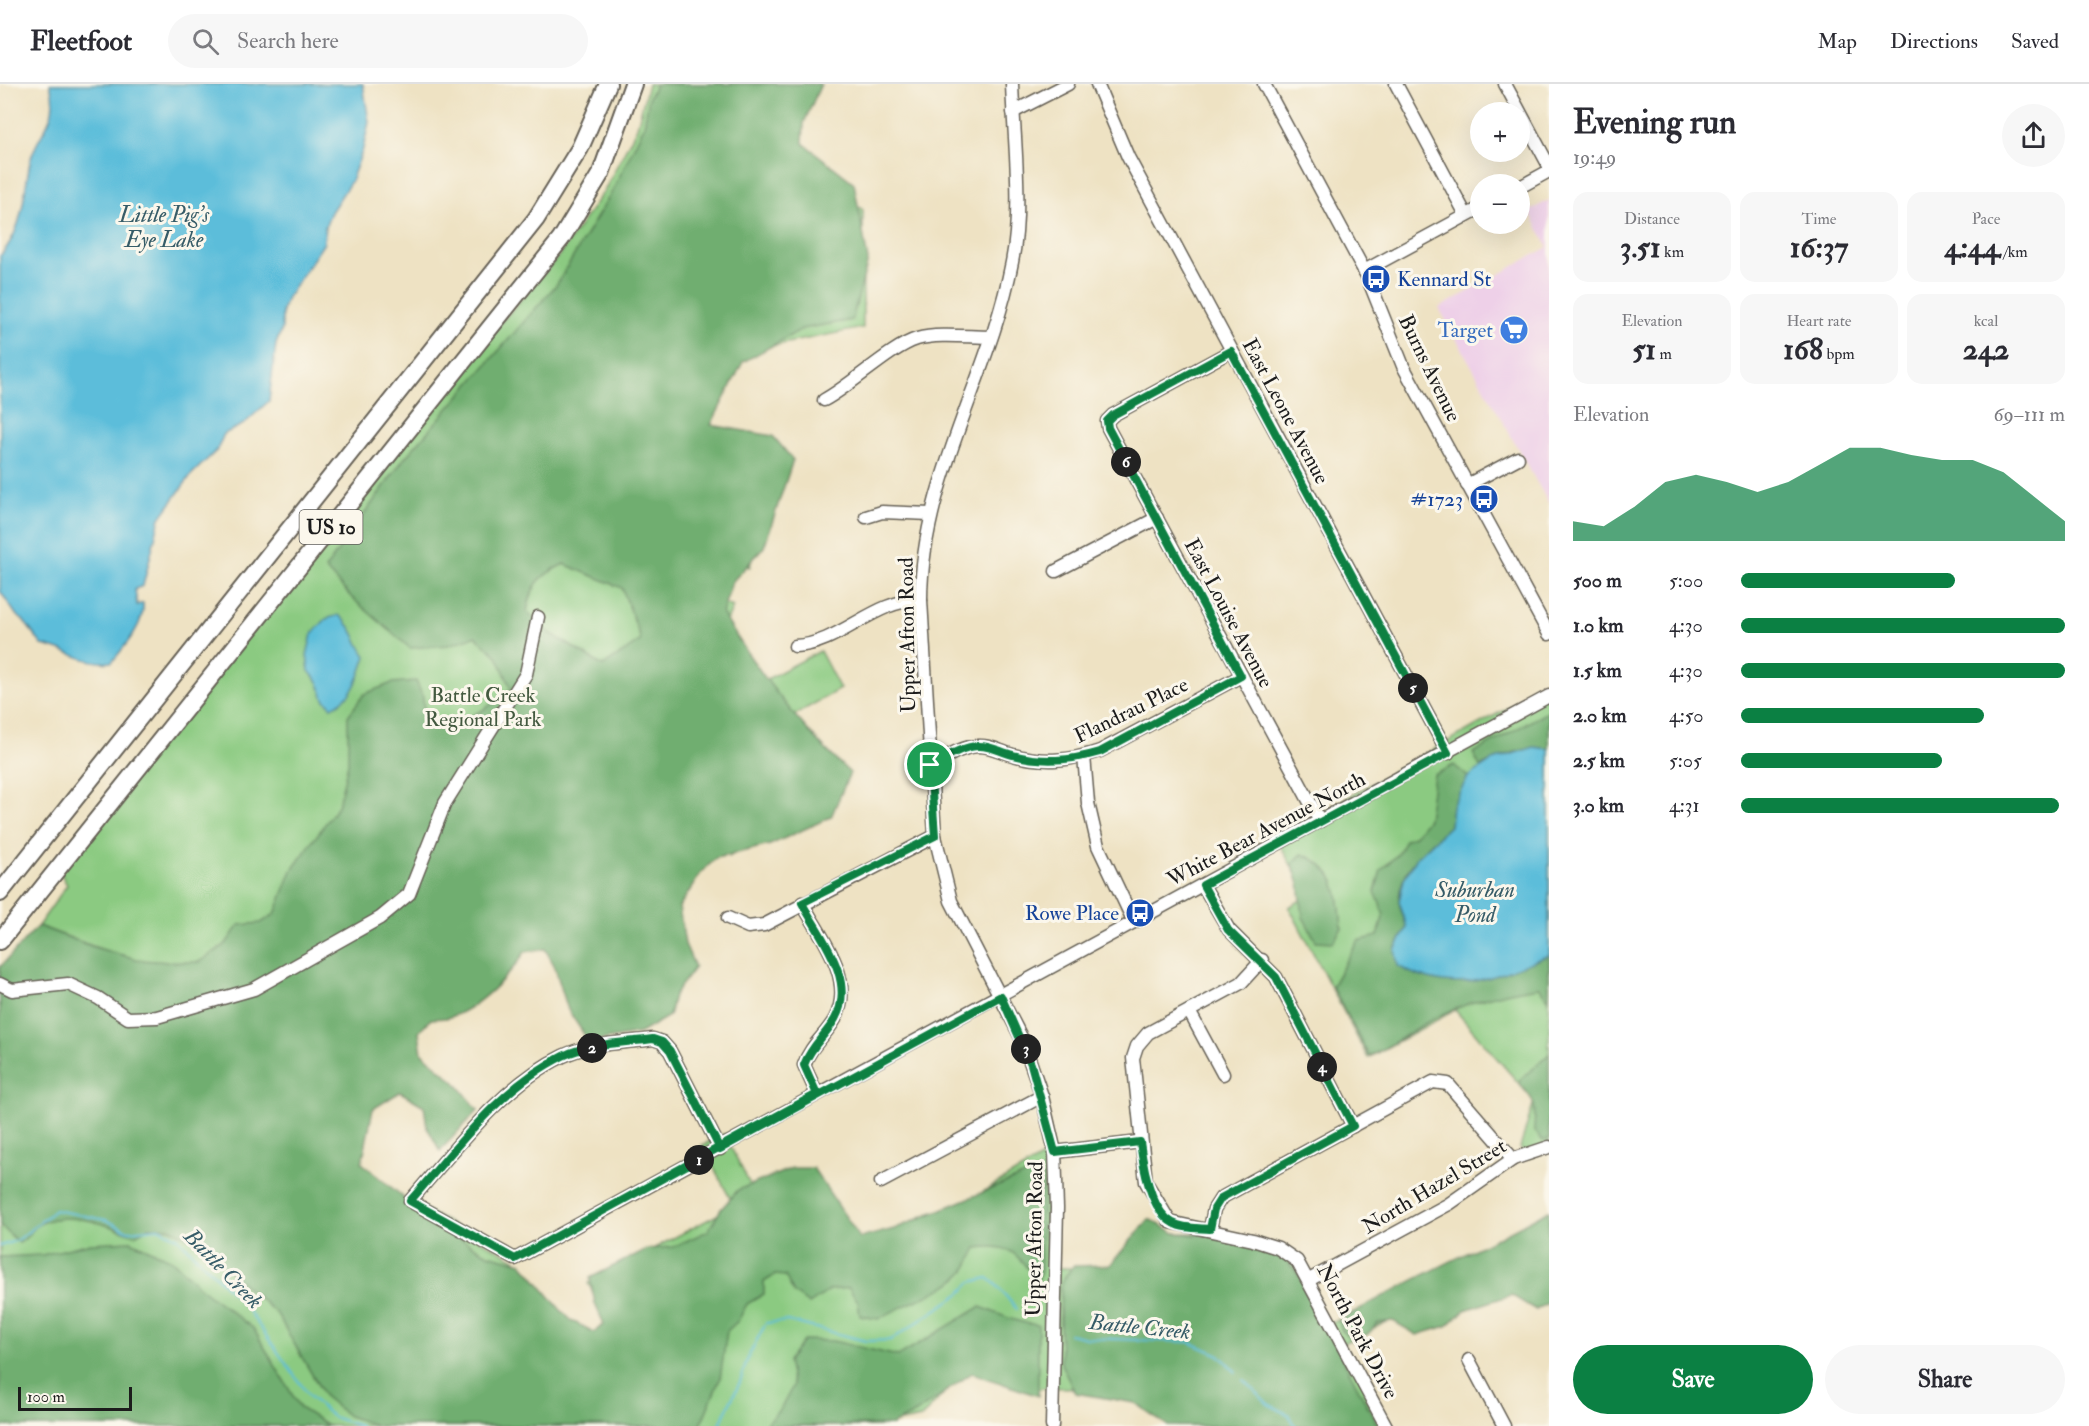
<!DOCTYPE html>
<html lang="en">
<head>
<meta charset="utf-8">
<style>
  :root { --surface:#fff; --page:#f7f7f7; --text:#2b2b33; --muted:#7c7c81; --line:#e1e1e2; --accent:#0b8043 }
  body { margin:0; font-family:"IM FELL Double Pica",serif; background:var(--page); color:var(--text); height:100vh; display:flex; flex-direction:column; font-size:22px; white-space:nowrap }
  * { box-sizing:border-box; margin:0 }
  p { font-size:20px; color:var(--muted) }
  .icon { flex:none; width:33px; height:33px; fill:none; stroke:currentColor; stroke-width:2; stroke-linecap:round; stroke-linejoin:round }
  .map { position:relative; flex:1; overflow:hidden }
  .panel { display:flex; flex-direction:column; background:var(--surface); width:540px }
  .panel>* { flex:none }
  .tools { position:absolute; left:1470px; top:18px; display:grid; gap:12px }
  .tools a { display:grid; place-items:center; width:60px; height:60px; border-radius:50%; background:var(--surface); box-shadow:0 6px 24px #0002; font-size:30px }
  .scale { position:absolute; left:18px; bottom:15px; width:114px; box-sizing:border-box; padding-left:6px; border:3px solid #1c1c1c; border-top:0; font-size:16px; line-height:21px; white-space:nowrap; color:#1c1c1c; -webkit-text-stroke:4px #fbf7ec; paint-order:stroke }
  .pin { position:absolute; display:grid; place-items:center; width:51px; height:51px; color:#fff; margin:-26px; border:3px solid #fff; border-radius:50%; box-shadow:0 2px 6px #0007 }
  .km { position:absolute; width:30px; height:30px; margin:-15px; border-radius:50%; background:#222; color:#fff; font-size:16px; line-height:30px; text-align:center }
  .round { display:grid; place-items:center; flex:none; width:63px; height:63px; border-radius:32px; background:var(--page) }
  .headline { display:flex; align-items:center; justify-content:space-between; height:102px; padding:0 24px }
  h1 { font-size:33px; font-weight:700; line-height:45px }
  .figures { display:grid; grid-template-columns:repeat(3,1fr); gap:9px; height:102px; padding:6px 24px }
  .figures div { display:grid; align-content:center; border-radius:15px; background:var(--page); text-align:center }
  .figures b { font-size:30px; font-weight:700 }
  .figures small { font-size:16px; font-weight:400 }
  .figures p { font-size:16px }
  .chart { height:168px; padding:12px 24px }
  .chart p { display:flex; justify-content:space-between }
  .chart svg { width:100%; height:108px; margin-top:6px; fill:var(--accent); opacity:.7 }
  .cta { display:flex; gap:12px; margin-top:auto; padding:12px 24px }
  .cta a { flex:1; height:69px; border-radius:36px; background:var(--accent); color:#fff; font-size:24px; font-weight:700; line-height:69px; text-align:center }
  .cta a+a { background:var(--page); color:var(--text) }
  ul { padding:0 24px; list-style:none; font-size:20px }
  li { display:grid; grid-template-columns:96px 72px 1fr; align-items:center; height:45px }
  li i { height:15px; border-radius:8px; background:var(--accent) }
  header { display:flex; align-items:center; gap:36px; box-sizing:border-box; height:84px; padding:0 30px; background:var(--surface); border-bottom:2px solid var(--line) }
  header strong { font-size:28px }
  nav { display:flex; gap:33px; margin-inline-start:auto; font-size:21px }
  .search { width:420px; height:54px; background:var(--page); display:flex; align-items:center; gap:15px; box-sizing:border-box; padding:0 21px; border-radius:33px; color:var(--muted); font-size:22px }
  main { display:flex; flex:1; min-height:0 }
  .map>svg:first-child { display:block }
</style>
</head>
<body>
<header>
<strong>Fleetfoot</strong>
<div class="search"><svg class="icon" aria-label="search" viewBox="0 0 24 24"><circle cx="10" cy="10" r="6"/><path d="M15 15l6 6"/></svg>Search here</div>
<nav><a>Map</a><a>Directions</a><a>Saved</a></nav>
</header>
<main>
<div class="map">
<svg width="1549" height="1342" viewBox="0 0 1549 1342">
  <rect width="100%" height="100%" fill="#fbf7ec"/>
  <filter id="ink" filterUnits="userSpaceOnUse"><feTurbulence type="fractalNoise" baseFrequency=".0167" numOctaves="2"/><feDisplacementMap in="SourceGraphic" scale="12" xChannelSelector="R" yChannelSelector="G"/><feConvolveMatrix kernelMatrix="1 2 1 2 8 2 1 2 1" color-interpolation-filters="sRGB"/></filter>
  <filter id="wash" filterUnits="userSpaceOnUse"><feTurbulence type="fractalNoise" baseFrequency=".008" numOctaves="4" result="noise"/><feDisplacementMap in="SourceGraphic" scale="24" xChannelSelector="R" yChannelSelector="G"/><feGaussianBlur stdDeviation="1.35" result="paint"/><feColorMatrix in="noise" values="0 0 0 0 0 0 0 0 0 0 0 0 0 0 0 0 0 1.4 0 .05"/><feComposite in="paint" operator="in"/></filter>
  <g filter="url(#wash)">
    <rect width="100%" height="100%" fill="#eee2c3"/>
    <!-- built -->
    <path fill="#eed0e8" d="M1549,116V420L1439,224L1548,163L1529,127Z"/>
    <!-- green -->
    <g fill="#8bca81" stroke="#54734e" stroke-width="1.5">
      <path d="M648,0H802L796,62L863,126V244L757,265L740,273L693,347L779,361L750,483L716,479L698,510L733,523L720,554L750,604L820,567L840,605L777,641L830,714L729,773L718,749L522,854L416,940L334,1042L367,1114L411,1118L515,1175L587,1264L615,1250L588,1199L734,1122L702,1061L724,1050L756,1112L855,1169L922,1132L971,1115L1046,1071L1053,1184H1124L1165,1149H1201L1283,1173L1299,1185L1328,1241L1549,1129L1436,1214L1343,1259L1386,1342H1178L1146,1303L1042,1304L1036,1308L968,1283L921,1334L881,1342H0V883L101,865L38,842L67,801L56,781L396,359L557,174L604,107L637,43Z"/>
      <path d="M1549,601V1066L1529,1074L1520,1064L1534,1017L1455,926L1368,974L1289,823L1308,812L1280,761L1309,744L1305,737Z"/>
    </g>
    <!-- forest -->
    <g fill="#70ae6f" stroke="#466546" stroke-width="1.5" fill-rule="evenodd">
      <path d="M656,0H821L804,39L803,59L854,99L868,176L852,236L802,245L743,278L711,341L773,352L793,376L764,463L732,498L722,529C757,587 800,643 850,689L831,733L770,761L716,774L701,789L679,823L685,860L695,883L674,911L669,932L640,949L589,958L568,926L554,881L545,865L525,868C510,891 477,925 450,933C445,935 437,934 431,935L419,948L422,969L458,1001L478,1026L440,1067L427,1043L424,1022L400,1008L373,1025L362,1079L402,1112L411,1124L450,1149L488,1170L522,1179L560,1225L572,1237L594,1248L604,1240L595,1220L590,1194L647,1165L673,1163L708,1147L721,1125L738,1106L792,1084H813L860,1154L894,1145L1027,1090L1043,1093L1041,1187L1038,1197C1016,1171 1013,1159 977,1164C973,1171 970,1179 966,1185C949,1208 903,1219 879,1235L860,1232L858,1218L849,1204L830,1206L809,1220L794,1209L785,1192L775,1191L764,1198V1210L747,1220L738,1237L727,1247L720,1295L700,1342H378L348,1332L325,1313L277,1230L195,1157L169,1144L149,1143L135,1151C108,1141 67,1125 39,1140C31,1145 28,1155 19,1159L0,1141V883L38,842L94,863L140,876L171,878H199L225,861L239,841L261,839L275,830L292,786L338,722L348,680V632L364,610L392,599L416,597L423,613L425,634C467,640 480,631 511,604L497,572L475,552L449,561L410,564L352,514L325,485L403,376L557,200L613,106L644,42L649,13ZM564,480L622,504L641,556L603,582L547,547L527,528C532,500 539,492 564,480Z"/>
      <path d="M1549,627V665C1526,662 1500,672 1480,683L1473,669Z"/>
      <path d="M1454,681L1468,693L1452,722L1450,742C1428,762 1400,783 1399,816C1399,824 1405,835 1407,844L1395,865L1508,887L1549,871V916L1539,903C1501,908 1467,918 1433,935C1411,947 1392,962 1369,972L1332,902L1358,857L1378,852L1384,829L1375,808L1381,786L1398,770L1405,756L1414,752L1428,735L1434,691Z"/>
      <path d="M1302,770C1339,785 1338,807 1342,844L1333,858L1316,857L1303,833L1299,800L1292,780Z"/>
      <path d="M1549,970V1055L1543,1057L1534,1046C1536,1021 1536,1017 1518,998Z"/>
      <path d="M1549,1126V1218L1536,1226L1511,1211L1465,1226L1447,1242L1417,1251L1393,1237L1378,1239L1368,1250L1353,1258L1342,1247L1339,1237C1407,1196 1480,1165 1549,1126Z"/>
      <path d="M1149,1135L1175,1149L1230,1154L1286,1176L1300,1193L1378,1342H1168L1135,1319L1075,1309L1061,1280L1060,1234L1061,1198L1073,1182L1110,1181Z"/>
      <path d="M131,1157L172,1176L204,1207L253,1244L300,1324L329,1342H0V1173L42,1171L91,1159Z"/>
      <path d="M980,1223C1001,1230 1015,1239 1038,1241V1312L972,1289L916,1329L892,1341L764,1342L781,1324L793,1302L788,1277L804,1256L833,1257L898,1272Z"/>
    </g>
    <!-- water -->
    <g fill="#5cbdda" stroke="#3c6c7b" stroke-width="1.5">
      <path d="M50,0H363L369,38L363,65L351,97L331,128L325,143L324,159L287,214L282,227V245L276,260L269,317L244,340L224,350L217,366L191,391L160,434L143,502L135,505L137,521L143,519C145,540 125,562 112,578C87,581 67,566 42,561L23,536L17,532L0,507V172C24,145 23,112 30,78C37,47 61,39 50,0Z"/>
      <path d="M339,531C356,546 354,555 366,572C359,594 354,613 332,623L324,615L319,599L309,587L307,571L312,550L326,535Z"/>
      <path d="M1534,663L1549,665V871C1492,893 1456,915 1398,882L1395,866L1407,844L1399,817L1404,795L1417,773L1450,742L1452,722L1468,693L1493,676Z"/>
    </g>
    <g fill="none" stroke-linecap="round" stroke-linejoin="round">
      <!-- stream -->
      <g stroke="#5cbdda" stroke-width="2">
        <path d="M0,1162L18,1156L55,1126L106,1136L128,1147L158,1144L177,1153L243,1219L309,1312L333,1333L360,1342"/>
        <path d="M1069,1250L1087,1254L1189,1258L1219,1271L1236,1288"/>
        <path d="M1244,1296L1268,1320L1288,1330L1296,1342"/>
        <path d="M719,1342L740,1298L749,1271L766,1239L788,1237L866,1257L891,1256L961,1209L971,1198L988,1194C1001,1203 1006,1214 1017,1225"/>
      </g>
    </g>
  </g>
  <g filter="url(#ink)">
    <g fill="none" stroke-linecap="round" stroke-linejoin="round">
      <!-- minor casing -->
      <g stroke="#666156" stroke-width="15">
        <g id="minor">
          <path d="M1012,0C1014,56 1023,123 1012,178C990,293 921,397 921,516L935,752L951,817L1023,957L1042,1012L1055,1068L1057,1124L1052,1342"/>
          <path d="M1097,0L1128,73L1448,669"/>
          <path d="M1264,0L1367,192L1403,282L1549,550"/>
          <path d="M1396,0L1466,131"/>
          <path d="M1505,0L1549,82"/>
          <path d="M1013,28L1068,0"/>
          <path d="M1520,103L1549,87"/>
          <path d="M1364,187L1480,124"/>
          <path d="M1231,267L1113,331L1107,337L1108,344L1320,737"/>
          <path d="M824,316C852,301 891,263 917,255C939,249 967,253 991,253"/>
          <path d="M1467,401L1518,374"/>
          <path d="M866,433L882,428L930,430"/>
          <path d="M1056,487L1157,434"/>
          <path d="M795,562C841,560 874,515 921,516"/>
          <path d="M1084,672L1088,719L1098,762L1134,838"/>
          <path d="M930,681C945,674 961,663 977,662C991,661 1000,668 1013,671C1044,679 1070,677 1100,667L1241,592"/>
          <path d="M1203,801L1229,846L1276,893L1353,1042"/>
          <path d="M802,819C821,853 856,895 835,935C826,951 810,962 804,981L817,1010"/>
          <path d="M728,834L748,843L764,841L935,752"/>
          <path d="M1262,876L1241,899L1148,949L1137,962L1133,974L1146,1098L1170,1138L1253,1156L1278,1164L1297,1177L1386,1342"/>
          <path d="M0,900L12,906L68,900L98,914L128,934L157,933L254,905L380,834L409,810L445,719L526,590L538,533"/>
          <path d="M1189,927L1223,990"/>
          <path d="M720,1065L670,967L662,958L653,955C625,959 589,959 563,972C502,1001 454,1067 410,1117L515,1175L1549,612"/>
          <path d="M1055,1068L1140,1058"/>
          <path d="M881,1098L1042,1012"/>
          <path d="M1210,1145L1214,1125L1221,1114L1433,998L1448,1000L1513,1075"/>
          <path d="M1309,1196L1449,1120L1513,1075L1549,1063"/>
          <path d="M1469,1276L1504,1342"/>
        </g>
      </g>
      <!-- highway casing -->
      <g stroke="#666156" stroke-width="20">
        <g id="highway">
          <path d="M0,809L536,135L580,64L608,0"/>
          <path d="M0,857L561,155L601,89L633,0"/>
        </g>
      </g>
      <!-- minor -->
      <use href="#minor" stroke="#fff" stroke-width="12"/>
      <!-- highway -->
      <use href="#highway" stroke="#fff" stroke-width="16"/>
    </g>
  </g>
  <g fill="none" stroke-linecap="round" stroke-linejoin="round" filter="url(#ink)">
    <!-- route casing -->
    <g stroke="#fff" stroke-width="12">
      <path id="route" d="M930,681L935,752L802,819C820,853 857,896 835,935C826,951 811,962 804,981L817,1010L515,1175L410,1117C454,1067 501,1002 563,972C589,959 625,959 653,955L662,958L670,967L720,1065L1001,912L1031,980L1055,1068L1140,1058C1143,1081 1150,1127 1173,1139C1183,1145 1199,1144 1210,1145L1214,1125L1221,1114L1353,1042L1276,893L1228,846L1203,801L1448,669L1231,267L1113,331L1107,337L1108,344L1241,592L1100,668C1070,677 1043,679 1013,671C1000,668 991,661 977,662C961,663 945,674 930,681"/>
    </g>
    <!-- route -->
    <use href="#route" stroke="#0b8043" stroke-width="8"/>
  </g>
  <!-- icons -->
  <defs>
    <g id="bus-disc" transform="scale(1.5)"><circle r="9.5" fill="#1a4fb4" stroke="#fbf7ec"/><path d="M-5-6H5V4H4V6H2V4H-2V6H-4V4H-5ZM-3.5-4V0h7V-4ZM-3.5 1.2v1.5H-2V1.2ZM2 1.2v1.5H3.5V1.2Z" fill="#fff"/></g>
    <g id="supermarket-disc" transform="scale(1.5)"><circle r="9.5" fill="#3f7fe0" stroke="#fbf7ec"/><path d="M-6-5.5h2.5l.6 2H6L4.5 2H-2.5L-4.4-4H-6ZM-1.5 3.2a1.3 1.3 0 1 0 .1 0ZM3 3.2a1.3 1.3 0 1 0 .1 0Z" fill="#fff"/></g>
  </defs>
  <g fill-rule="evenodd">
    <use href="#bus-disc" x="1376" y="195"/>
    <use href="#supermarket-disc" x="1514" y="246"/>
    <use href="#bus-disc" x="1484" y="415"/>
    <use href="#bus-disc" x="1140" y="829"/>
  </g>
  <g text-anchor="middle" stroke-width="6" stroke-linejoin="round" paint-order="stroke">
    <!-- shield labels -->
    <rect fill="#fbf7ec" stroke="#5f5e5a" stroke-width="1.5" x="299.5" y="426" width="63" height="34" rx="4.5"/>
    <g font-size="20" font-weight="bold" fill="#1c1c1c">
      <text x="331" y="450">US 10</text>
    </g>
    <!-- transit labels -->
    <g font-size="21" fill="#164399" stroke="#fbf7ec" text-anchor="end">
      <text x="1397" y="202" text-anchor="start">Kennard St</text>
      <text x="1463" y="422">#1723</text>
      <text x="1119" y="836">Rowe Place</text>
    </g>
    <!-- shop labels -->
    <g font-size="21" fill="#366cbe" stroke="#fbf7ec" text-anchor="end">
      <text x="1493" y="253">Target</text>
    </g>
    <!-- street labels -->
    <g font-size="21" fill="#1c1c1c" stroke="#fbf7ec">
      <text transform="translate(1430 284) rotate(64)" y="7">Burns Avenue</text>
      <text transform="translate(1286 327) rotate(62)" y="7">East Leone Avenue</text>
      <text transform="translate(1229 529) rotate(62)" y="7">East Louise Avenue</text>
      <text transform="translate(907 551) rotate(-91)" y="7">Upper Afton Road</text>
      <text transform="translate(1131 626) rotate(-26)" y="7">Flandrau Place</text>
      <text transform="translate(1266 745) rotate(-28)" y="7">White Bear Avenue North</text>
      <text transform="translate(1434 1102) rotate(-31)" y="7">North Hazel Street</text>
      <text transform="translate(1034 1155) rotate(-89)" y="7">Upper Afton Road</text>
      <text transform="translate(1358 1247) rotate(62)" y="7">North Park Drive</text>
    </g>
    <!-- park labels -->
    <g font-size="21" fill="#43593f" stroke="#fbf7ec">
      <text x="483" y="618">Battle Creek<tspan x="483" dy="24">Regional Park</tspan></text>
    </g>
    <!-- water labels -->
    <g font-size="22" font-style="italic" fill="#365c68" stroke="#fbf7ec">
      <text x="164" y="138">Little Pig's<tspan x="164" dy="25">Eye Lake</tspan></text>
      <text x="1475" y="813">Suburban<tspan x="1475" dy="25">Pond</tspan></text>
      <text transform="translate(224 1184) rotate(46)" y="8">Battle Creek</text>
      <text transform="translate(1140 1242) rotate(6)" y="8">Battle Creek</text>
    </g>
  </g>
</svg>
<div class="tools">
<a>+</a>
<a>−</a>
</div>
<div class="scale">100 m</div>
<div class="pin" style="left:930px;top:681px;background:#1e9e55"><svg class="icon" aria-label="arrive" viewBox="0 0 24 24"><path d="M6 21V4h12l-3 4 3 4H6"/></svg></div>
<b class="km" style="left:699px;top:1076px">1</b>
<b class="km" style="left:592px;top:964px">2</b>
<b class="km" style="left:1026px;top:965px">3</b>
<b class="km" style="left:1322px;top:983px">4</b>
<b class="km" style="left:1413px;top:604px">5</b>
<b class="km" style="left:1126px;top:378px">6</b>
</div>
<section class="panel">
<div class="headline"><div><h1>Evening run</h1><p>19:49</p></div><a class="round"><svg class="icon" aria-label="share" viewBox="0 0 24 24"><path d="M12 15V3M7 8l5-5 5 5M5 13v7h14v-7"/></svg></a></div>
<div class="figures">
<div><p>Distance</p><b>3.51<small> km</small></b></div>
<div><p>Time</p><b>16:37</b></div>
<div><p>Pace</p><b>4:44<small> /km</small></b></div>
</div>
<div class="figures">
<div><p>Elevation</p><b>51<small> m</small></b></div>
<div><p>Heart rate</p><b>168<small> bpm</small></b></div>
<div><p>kcal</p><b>242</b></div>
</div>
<div class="chart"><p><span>Elevation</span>69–111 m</p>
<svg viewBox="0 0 160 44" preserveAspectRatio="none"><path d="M0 44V36L10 38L20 30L30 20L40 17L50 20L60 24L70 20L80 13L90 6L100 6L110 9L120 11L130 11L140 16L150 26L160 36V44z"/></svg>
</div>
<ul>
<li><b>500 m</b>5:00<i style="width:66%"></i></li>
<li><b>1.0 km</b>4:30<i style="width:100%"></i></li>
<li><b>1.5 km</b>4:30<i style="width:100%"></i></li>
<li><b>2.0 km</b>4:50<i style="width:75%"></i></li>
<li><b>2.5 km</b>5:05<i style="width:62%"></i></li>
<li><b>3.0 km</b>4:31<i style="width:98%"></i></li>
</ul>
<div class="cta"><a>Save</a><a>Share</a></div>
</section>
</main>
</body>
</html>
